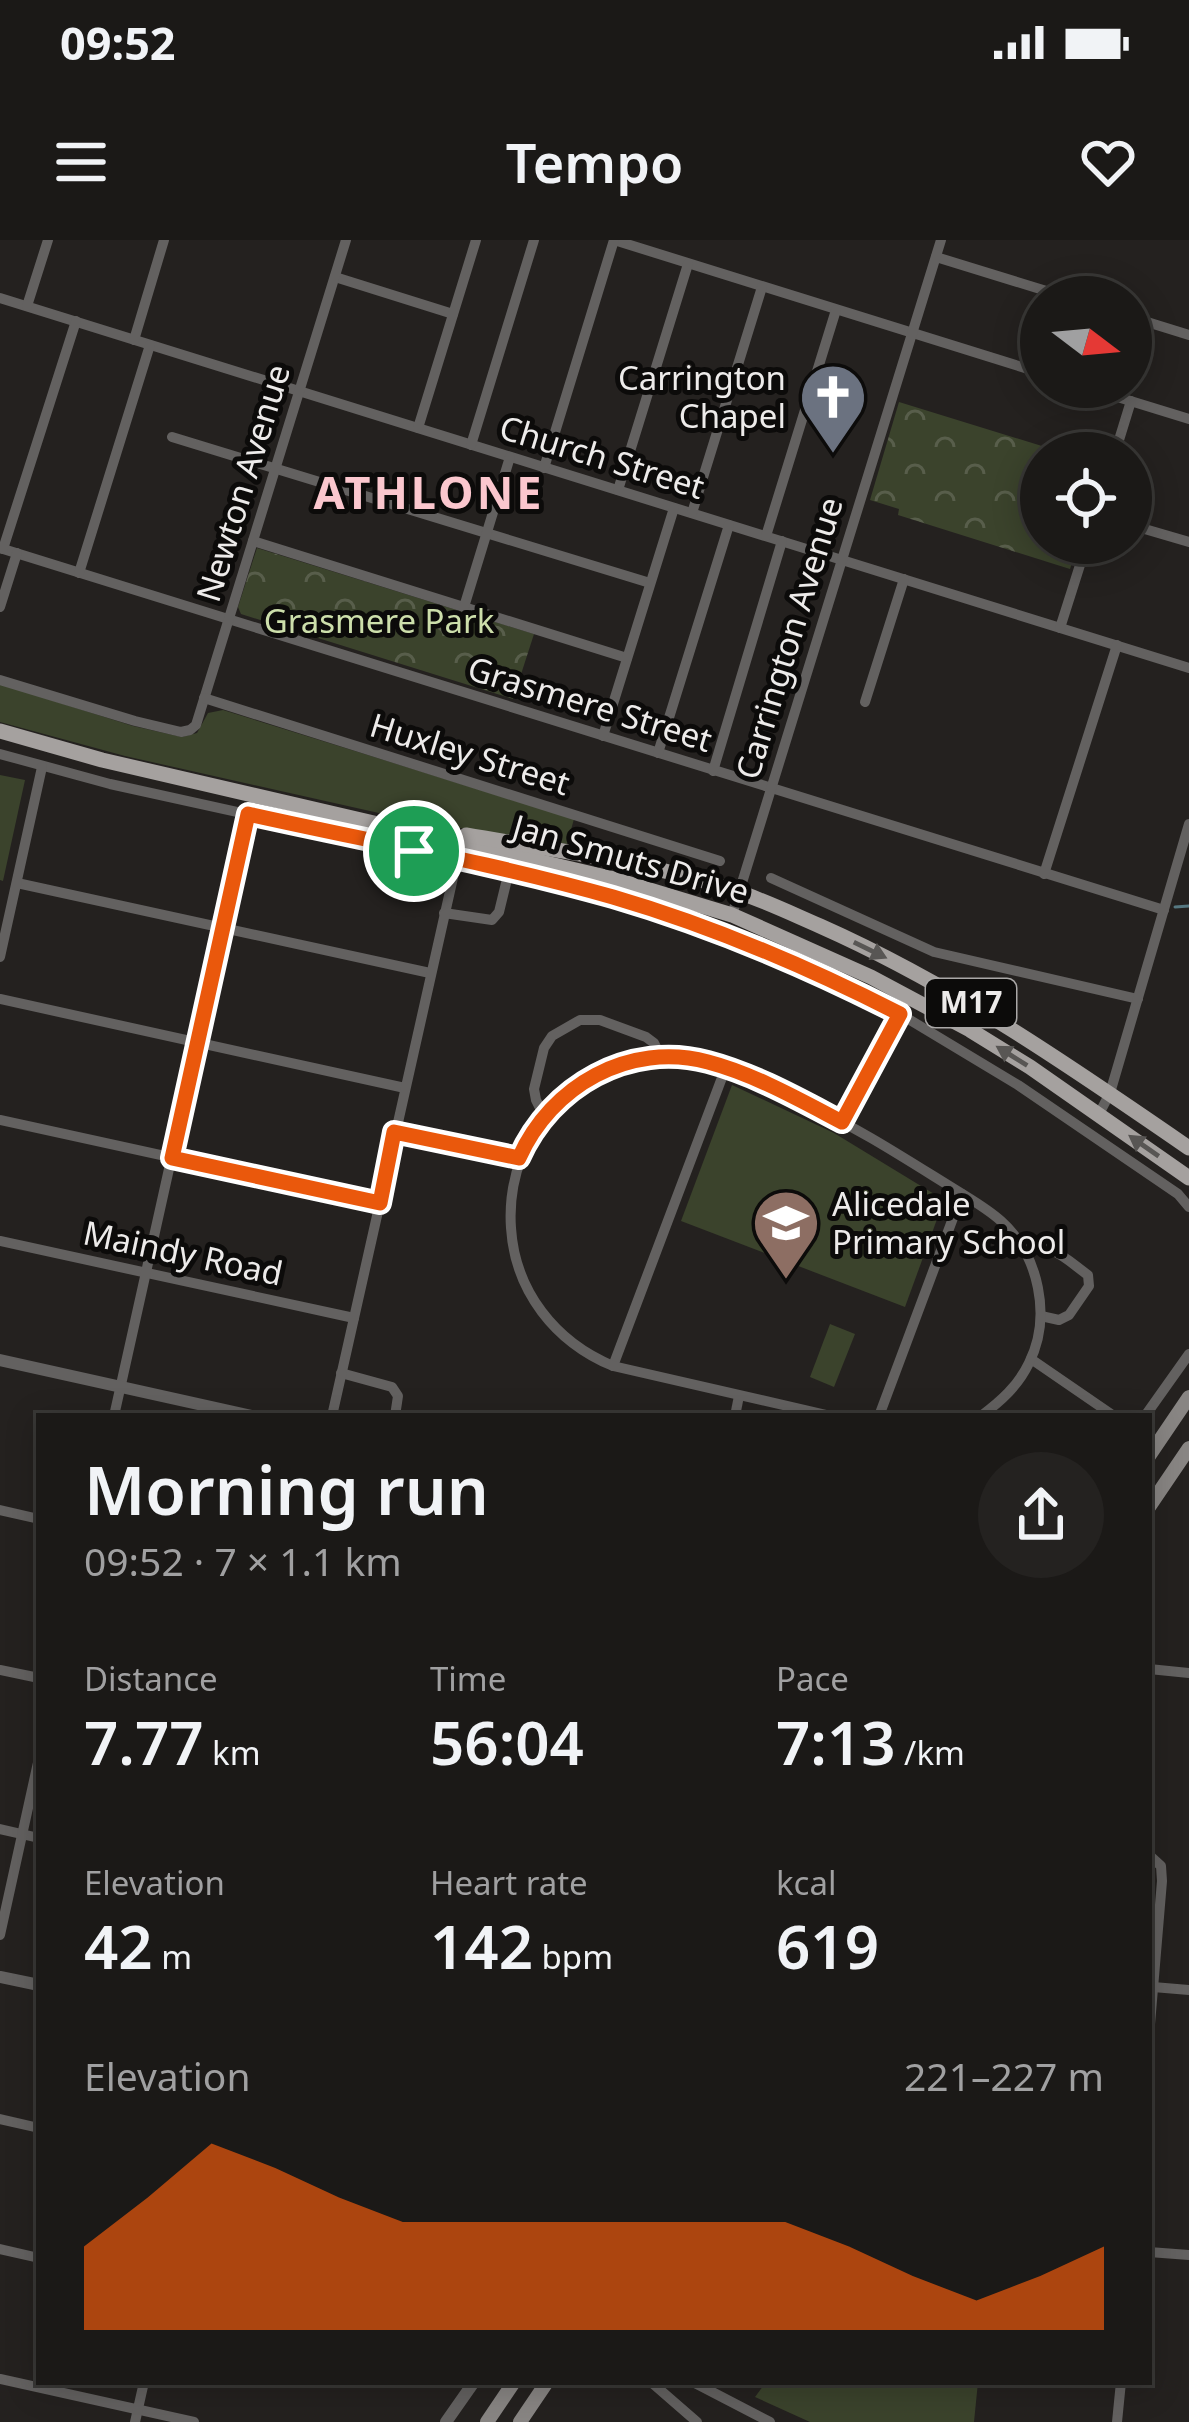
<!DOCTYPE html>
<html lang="en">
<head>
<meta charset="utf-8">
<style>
  :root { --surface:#1b1917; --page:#242220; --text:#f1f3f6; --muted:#a0a0a1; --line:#393836; --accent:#ea580c }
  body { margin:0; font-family:"Noto Sans",sans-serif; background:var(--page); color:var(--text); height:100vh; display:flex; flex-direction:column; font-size:45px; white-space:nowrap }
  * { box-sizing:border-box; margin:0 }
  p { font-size:39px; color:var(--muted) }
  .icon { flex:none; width:66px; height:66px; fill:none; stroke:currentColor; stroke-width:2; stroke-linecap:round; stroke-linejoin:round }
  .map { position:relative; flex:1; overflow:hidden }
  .side { position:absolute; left:36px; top:1173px; width:1116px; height:972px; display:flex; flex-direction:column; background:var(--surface); border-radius:0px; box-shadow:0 6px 30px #0003,0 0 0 3px var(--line) }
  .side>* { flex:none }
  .needle { width:78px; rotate:106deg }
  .buttons { position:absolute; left:1020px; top:36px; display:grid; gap:24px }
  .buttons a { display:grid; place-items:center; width:132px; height:132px; border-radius:50%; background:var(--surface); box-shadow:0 6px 30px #0003,0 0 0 3px var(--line); font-size:60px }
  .pin { position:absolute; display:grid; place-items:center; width:102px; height:102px; color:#fff; margin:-51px; border:6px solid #fff; border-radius:50%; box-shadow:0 3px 12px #0007 }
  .round { display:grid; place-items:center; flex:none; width:126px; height:126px; border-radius:63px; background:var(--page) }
  .headline { display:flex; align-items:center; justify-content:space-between; height:204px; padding:0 48px }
  h1 { font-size:66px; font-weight:600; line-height:90px }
  .metrics { display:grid; grid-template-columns:repeat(3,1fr); gap:18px; height:204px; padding:12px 48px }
  .metrics div { display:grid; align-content:center }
  .metrics b { font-size:60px; font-weight:600 }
  .metrics small { font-size:33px; font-weight:400 }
  .metrics p { font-size:33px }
  .chart { height:336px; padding:24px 48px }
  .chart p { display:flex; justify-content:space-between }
  .chart svg { width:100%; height:216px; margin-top:12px; fill:var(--accent); opacity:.7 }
  .status { display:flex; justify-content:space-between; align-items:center; height:84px; padding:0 60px; background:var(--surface); direction:ltr }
  .status svg { height:33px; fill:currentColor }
  header { display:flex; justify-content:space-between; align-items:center; height:156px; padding:0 48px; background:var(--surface); font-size:54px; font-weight:600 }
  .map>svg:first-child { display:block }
</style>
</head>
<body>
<div class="status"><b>09:52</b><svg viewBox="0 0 49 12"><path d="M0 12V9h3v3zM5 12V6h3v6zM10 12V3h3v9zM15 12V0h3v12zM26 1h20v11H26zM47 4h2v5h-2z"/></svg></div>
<header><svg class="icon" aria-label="menu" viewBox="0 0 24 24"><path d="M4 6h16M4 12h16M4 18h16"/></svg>Tempo<svg class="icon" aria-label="heart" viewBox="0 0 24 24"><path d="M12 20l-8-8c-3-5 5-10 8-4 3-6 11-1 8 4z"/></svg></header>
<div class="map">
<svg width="1189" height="2182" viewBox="0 0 1189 2182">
  <defs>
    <pattern id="park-crowns" width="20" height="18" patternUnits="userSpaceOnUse" patternTransform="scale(3)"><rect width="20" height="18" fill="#3b432c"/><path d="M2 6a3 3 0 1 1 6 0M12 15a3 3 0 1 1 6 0" fill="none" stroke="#585e4b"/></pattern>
  </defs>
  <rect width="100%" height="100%" fill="#24211f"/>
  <!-- grass -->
  <g fill="#3b432c">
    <path d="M0,444L133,486L182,497L197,493L208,473L223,470L574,579L567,604L419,582L125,516L0,482Z"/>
    <path d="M0,535L25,540L3,641L0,640Z"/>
    <path d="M732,845L834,893L944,960L905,1067L681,981Z"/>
    <path d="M830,1084L855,1094L834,1147L810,1137Z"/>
    <path d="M766,2142H978L974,2182H810L755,2157Z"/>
  </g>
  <!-- park -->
  <g fill="url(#park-crowns)">
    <path d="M899,162L1058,211L1041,213V303H1078L1070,329L898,275L899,269L870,260Z"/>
    <path d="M257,308L534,394L513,459L241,374L238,367Z"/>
  </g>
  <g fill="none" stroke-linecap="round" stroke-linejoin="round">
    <!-- stream -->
    <path stroke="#567881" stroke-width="3" d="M1175,667L1189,666"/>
    <!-- minor -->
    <g stroke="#636160" stroke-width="10">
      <path d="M614,0L1041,133"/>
      <path d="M936,17L1066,57"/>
      <path d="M335,37L453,74"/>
      <path d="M0,58L1189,428"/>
      <path d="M27,66L48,0"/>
      <path d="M1131,77L1189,95"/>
      <path d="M134,100L164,0"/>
      <path d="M1085,147L1189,179"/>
      <path d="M418,188L476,0"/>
      <path d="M172,197L650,343"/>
      <path d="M471,205L534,0"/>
      <path d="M1115,213L1131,161"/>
      <path d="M544,228L614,0"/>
      <path d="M618,250L688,24"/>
      <path d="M692,273L762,47"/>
      <path d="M1131,285L1189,302"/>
      <path d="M766,296L836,70"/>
      <path d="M253,301L627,418"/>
      <path d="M0,308L1164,670"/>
      <path d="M3,309L76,81"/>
      <path d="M79,333L150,105"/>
      <path d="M0,367L17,313"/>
      <path d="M464,367L510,217"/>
      <path d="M1060,388L1087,303"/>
      <path d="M0,440L135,481L181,492L190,490L196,485L346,0"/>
      <path d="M204,458L720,621"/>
      <path d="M865,462L904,339"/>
      <path d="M603,496L674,268"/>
      <path d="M658,513L729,285"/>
      <path d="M0,514L110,544L564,644L712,690L817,733L900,774L1018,845L1178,954L1189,967"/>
      <path d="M713,531L782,301"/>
      <path d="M1044,634L1117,405"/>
      <path d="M771,638L934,712L1138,759"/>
      <path d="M17,643L430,733"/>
      <path d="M444,673L492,680L499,672L509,631"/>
      <path d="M732,675L941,0"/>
      <path d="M0,717L42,527"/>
      <path d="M0,759L405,848"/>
      <path d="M1099,874L1110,853L1189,584"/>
      <path d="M544,876L536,860L534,849L544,808L552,796L580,780H600L646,797L654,803L661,817"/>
      <path d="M0,880L380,963"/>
      <path d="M842,882L900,774"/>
      <path d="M394,892L519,918"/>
      <path d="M0,1001L354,1078"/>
      <path d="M1025,1012C1049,999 1068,1021 1088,1035L1089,1046L1069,1075L1059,1080L1041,1076"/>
      <path d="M1031,1119L1114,1176"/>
      <path d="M613,1126L726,827"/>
      <path d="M341,1133L392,1147L398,1156L395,1176"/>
      <path d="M114,1176L248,574"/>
      <path d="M332,1176L457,620"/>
      <path d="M735,1176L739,1156"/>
      <path d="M831,1176L613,1126C555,1102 515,1051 511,988C504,888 587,805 688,818C740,824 825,872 871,898C902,916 933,936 964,955C977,963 990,971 1001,981C1039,1015 1052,1077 1029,1123C1018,1146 1001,1161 981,1176"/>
      <path d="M879,1176L962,954"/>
      <path d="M1145,1176L1189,1114"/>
      <path d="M0,1270L39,1279"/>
      <path d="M1149,1429L1189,1433"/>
      <path d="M0,1430L39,1438"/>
      <path d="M0,1589L39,1598"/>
      <path d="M1149,1615L1161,1626L1162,1641L1149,1796"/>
      <path d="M0,1695L39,1518"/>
      <path d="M1153,1747L1189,1750"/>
      <path d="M0,1879L39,1888"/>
      <path d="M0,2009L39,2018"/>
      <path d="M1149,2012L1189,2015"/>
      <path d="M0,2139L194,2182"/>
      <path d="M651,2142L697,2182"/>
      <path d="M693,2142L770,2182"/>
      <path d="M135,2182L144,2142"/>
      <path d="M1117,2182L1121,2142"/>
    </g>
    <!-- tertiary -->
    <g stroke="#636160" stroke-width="12">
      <path d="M0,1120L252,1176"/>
      <path d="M0,1737L39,1745"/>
      <path d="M446,2182L474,2142"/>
    </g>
    <!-- secondary -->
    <g stroke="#888583" stroke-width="14">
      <path d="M1149,1216L1189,1157"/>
      <path d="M1149,1267L1189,1208"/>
      <path d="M487,2182L514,2142"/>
      <path d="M520,2182L547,2142"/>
    </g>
    <!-- primary -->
    <g stroke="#a5a19f" stroke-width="15">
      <path d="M0,491L102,520L610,638L732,675L871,737L970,790L1030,827L1189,938"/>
      <path d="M466,595C554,610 642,621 727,648C759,658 790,673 820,686C953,745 1070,826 1189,908"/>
    </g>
  </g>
  <!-- one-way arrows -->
  <defs><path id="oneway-solid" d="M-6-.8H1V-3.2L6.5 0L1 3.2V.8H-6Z" transform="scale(3)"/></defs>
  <g fill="#585654">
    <use href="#oneway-solid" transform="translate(870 710) rotate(26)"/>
    <use href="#oneway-solid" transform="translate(1012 816) rotate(-148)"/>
    <use href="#oneway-solid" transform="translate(1144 906) rotate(-145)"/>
  </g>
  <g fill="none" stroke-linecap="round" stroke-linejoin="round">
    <!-- route casing -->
    <g stroke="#fff" stroke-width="24">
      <path id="route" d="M248,574C369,601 493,623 613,657C712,686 808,727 900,774L842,882C800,860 754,834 708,822C629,801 551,846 519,918L394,892L380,963L172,918Z"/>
    </g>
    <!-- route -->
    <use href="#route" stroke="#ea580c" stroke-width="15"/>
  </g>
  <!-- icons -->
  <defs>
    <g id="church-pin" transform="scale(3.45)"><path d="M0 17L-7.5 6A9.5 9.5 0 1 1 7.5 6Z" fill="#6b7280" stroke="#0c0b0a"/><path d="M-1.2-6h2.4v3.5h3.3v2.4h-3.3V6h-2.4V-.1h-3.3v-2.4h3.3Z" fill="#fff"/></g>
    <g id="school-pin" transform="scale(3.45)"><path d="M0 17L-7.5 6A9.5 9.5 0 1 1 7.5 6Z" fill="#8d6e63" stroke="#0c0b0a"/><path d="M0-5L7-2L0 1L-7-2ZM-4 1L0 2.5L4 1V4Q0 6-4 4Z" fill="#fff"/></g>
  </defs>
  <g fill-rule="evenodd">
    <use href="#church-pin" x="833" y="157"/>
    <use href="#school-pin" x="786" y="983"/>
  </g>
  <g text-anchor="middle" stroke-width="10" stroke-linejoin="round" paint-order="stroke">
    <!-- shield labels -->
    <rect fill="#0c0b0a" stroke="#aaa8a7" stroke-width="3" x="926" y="739" width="90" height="48" rx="9"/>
    <g font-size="30" font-weight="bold" fill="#edebea">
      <text x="971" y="773">M17</text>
    </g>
    <!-- poi labels -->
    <g font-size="33" fill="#edebea" stroke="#0c0b0a" text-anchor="end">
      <text x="786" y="150">Carrington<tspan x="786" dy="38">Chapel</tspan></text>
      <text x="832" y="976" text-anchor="start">Alicedale<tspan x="832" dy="38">Primary School</tspan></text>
    </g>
    <!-- street labels -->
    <g font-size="33" fill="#edebea" stroke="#0c0b0a">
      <text transform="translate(602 217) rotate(17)" y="12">Church Street</text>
      <text transform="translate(243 243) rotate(-73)" y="12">Newton Avenue</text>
      <text transform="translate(789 398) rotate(-73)" y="12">Carrington Avenue</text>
      <text transform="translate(590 464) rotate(17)" y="12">Grasmere Street</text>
      <text transform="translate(470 514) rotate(17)" y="12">Huxley Street</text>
      <text transform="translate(631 619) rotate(16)" y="12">Jan Smuts Drive</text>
      <text transform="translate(183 1013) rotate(12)" y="12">Maindy Road</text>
    </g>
    <!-- park labels -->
    <g font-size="33" fill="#cddfab" stroke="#0c0b0a">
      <text x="379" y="393">Grasmere Park</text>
    </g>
    <!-- district labels -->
    <g font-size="45" font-weight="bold" letter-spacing="3" fill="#fbc7ce" stroke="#0c0b0a">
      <text x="429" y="269">ATHLONE</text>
    </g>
  </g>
</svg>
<div class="buttons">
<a><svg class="needle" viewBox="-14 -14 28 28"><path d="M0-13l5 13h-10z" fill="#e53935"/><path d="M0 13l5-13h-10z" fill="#a0a0a1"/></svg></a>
<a><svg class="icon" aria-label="locate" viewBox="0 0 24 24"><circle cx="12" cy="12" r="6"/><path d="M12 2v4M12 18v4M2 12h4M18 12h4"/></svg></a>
</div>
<div class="pin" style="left:414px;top:611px;background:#1e9e55"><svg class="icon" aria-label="arrive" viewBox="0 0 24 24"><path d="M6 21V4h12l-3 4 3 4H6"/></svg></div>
<section class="side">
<div class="headline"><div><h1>Morning run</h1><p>09:52 · 7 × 1.1 km</p></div><a class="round"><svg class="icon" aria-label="share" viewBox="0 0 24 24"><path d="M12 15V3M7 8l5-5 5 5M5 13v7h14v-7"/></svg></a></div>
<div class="metrics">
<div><p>Distance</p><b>7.77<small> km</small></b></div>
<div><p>Time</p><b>56:04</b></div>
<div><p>Pace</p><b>7:13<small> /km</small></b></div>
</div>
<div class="metrics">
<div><p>Elevation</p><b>42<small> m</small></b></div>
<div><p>Heart rate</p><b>142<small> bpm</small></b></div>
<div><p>kcal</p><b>619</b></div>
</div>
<div class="chart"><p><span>Elevation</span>221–227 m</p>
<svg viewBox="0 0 160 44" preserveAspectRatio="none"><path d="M0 44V27L10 17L20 6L30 11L40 17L50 22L60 22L70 22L80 22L90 22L100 22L110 22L120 27L130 33L140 38L150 33L160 27V44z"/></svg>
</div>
</section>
</div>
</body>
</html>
